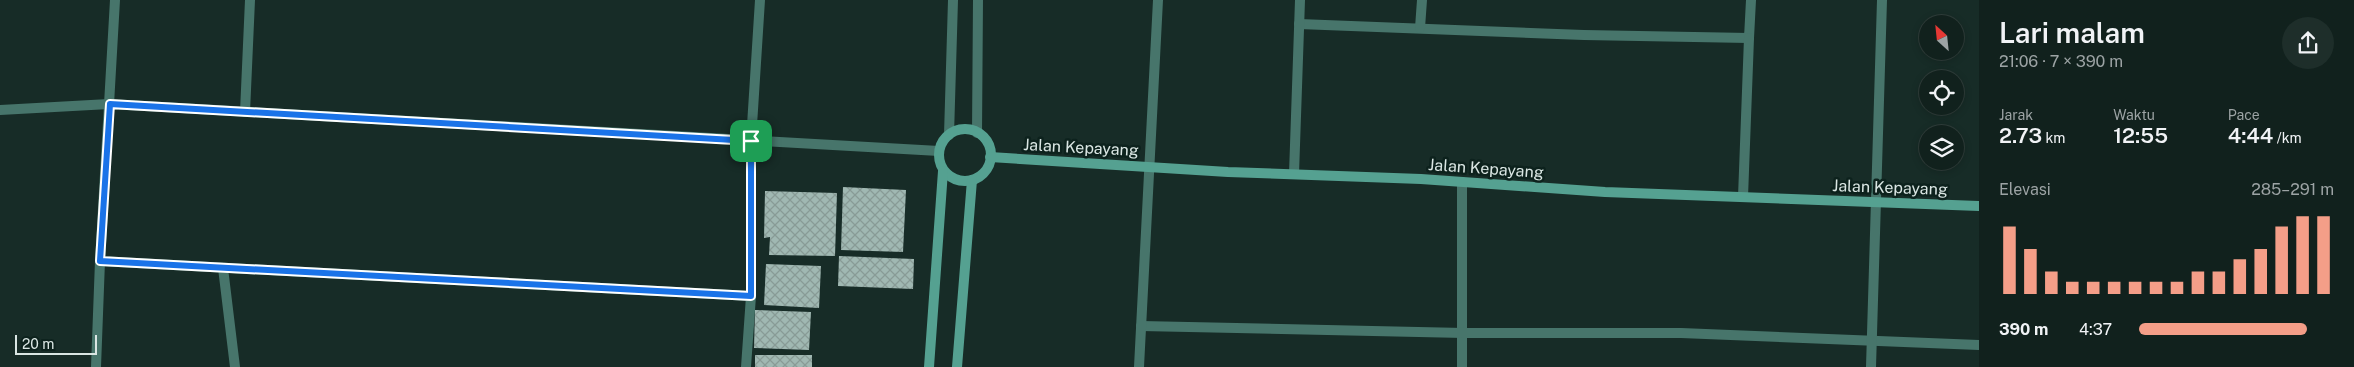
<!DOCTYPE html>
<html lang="id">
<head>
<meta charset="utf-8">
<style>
  :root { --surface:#11211d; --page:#1e2e2a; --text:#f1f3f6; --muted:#9ca3a4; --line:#303e3b; --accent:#f49e88 }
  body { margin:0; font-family:"Public Sans",sans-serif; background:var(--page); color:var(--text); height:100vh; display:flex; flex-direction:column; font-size:19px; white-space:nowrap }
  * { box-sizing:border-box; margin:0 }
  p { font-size:16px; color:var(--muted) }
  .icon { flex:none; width:28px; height:28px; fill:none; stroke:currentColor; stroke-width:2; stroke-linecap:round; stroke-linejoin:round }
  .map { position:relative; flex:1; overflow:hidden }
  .side { display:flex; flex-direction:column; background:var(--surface); width:375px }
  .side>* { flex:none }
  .needle { width:32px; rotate:333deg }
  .buttons { position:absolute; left:1919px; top:15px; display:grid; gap:10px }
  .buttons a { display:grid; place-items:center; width:45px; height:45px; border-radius:50%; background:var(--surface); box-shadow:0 2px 8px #0003,0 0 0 1px var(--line); font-size:25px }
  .scale { position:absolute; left:15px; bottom:12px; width:82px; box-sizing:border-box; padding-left:5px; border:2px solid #dae6e3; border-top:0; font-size:14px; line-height:18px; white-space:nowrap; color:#dae6e3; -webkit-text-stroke:4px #0d221d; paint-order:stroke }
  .pin { position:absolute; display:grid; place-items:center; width:42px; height:42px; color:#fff; margin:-21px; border-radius:10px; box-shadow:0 2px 8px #0006 }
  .round { display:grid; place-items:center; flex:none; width:52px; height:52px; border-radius:26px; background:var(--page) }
  .summary { display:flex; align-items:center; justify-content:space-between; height:85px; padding:0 20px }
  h1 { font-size:28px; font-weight:600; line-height:38px }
  .figures { display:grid; grid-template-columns:repeat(3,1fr); gap:8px; height:85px; padding:5px 20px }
  .figures div { display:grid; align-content:center }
  .figures b { font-size:21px; font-weight:600 }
  .figures small { font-size:14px; font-weight:400 }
  .figures p { font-size:14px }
  .chart { height:140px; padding:10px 20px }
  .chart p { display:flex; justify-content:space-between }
  .chart svg { width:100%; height:90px; margin-top:5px; stroke:var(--accent); stroke-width:6 }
  ul { padding:0 20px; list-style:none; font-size:16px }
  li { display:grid; grid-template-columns:80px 60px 1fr; align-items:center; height:38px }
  li i { height:12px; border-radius:6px; background:var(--accent) }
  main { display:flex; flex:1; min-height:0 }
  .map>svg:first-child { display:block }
</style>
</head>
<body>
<main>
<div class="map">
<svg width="1979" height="367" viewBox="0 0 1979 367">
  <defs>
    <pattern id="building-cross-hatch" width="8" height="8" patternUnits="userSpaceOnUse" patternTransform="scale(1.25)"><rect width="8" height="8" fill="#a0b8b2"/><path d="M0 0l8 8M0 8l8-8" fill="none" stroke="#889b96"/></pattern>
  </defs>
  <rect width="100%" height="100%" fill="#172c27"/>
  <!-- building -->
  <g fill="url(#building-cross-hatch)">
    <path d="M843,187L906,190L903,252L841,250Z"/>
    <path d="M765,191L837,193L835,256L769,255L770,237L764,238Z"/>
    <path d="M839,256L914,259L913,289L838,286Z"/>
    <path d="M766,264L821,266L819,308L764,305Z"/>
    <path d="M755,310L811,312L809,350L754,348Z"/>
    <rect x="755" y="355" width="57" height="12"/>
  </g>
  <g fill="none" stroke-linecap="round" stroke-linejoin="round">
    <!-- street -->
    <g stroke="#47756b" stroke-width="10">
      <path d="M1299,24L1584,35L1749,38L1751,0"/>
      <path d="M1420,28L1422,0"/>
      <path d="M0,110L109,104L939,151"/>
      <path d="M245,112L250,0"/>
      <path d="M977,133L978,0"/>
      <path d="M949,135L953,0"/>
      <path d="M1294,174L1300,0"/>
      <path d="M1462,182V367"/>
      <path d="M1743,197L1749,38"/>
      <path d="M100,261L751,296"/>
      <path d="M223,268L235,367"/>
      <path d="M1141,326L1464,333H1681L1979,345"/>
      <path d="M96,367L100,261L115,0"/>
      <path d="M746,367L751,296V141L760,0"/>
      <path d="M1139,367L1158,0"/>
      <path d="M1871,367L1882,0"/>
    </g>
    <!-- secondary -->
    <g stroke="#55a191" stroke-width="10">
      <circle cx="965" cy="155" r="26"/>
      <path d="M990,157L1228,172L1421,179L1605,192L1979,206"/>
      <path d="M929,367L943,171"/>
      <path d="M957,367L972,180"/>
    </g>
  </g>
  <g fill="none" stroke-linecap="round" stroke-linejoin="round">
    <!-- route casing -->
    <g stroke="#fff" stroke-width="10">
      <path id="route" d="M110,104L751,141V296L100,261Z"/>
    </g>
    <!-- route -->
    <use href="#route" stroke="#1a73e8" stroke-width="6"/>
  </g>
  <g text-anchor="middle" stroke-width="5" stroke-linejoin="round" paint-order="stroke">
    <!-- street labels -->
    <g font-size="16" fill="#dae6e3" stroke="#0d221d">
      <text transform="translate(1081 147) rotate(3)" y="6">Jalan Kepayang</text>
      <text transform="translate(1486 168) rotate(4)" y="6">Jalan Kepayang</text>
      <text transform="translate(1890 187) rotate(2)" y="6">Jalan Kepayang</text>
    </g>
  </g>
</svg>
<div class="buttons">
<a><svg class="needle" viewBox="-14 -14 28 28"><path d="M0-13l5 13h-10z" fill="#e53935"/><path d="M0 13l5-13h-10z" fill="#9ca3a4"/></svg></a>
<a><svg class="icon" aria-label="locate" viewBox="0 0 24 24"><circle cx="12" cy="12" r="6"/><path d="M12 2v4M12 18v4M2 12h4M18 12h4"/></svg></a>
<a><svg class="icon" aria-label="layers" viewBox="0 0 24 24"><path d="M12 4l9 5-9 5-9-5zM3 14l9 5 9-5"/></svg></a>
</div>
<div class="scale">20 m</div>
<div class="pin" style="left:751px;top:141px;background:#1e9e55"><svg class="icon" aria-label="arrive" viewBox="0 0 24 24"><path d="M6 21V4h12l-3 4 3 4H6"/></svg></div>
</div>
<section class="side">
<div class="summary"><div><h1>Lari malam</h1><p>21:06 · 7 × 390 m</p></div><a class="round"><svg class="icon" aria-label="share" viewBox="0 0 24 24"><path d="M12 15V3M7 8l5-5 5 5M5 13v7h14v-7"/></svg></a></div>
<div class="figures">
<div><p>Jarak</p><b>2.73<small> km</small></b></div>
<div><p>Waktu</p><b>12:55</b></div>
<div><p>Pace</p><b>4:44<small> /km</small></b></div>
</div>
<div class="chart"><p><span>Elevasi</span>285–291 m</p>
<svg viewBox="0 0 160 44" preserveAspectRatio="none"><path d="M5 44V11M15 44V22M25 44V33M35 44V38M45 44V38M55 44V38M65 44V38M75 44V38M85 44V38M95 44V33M105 44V33M115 44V27M125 44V22M135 44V11M145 44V6M155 44V6"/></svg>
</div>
<ul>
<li><b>390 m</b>4:37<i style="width:86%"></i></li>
</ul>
</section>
</main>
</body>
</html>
